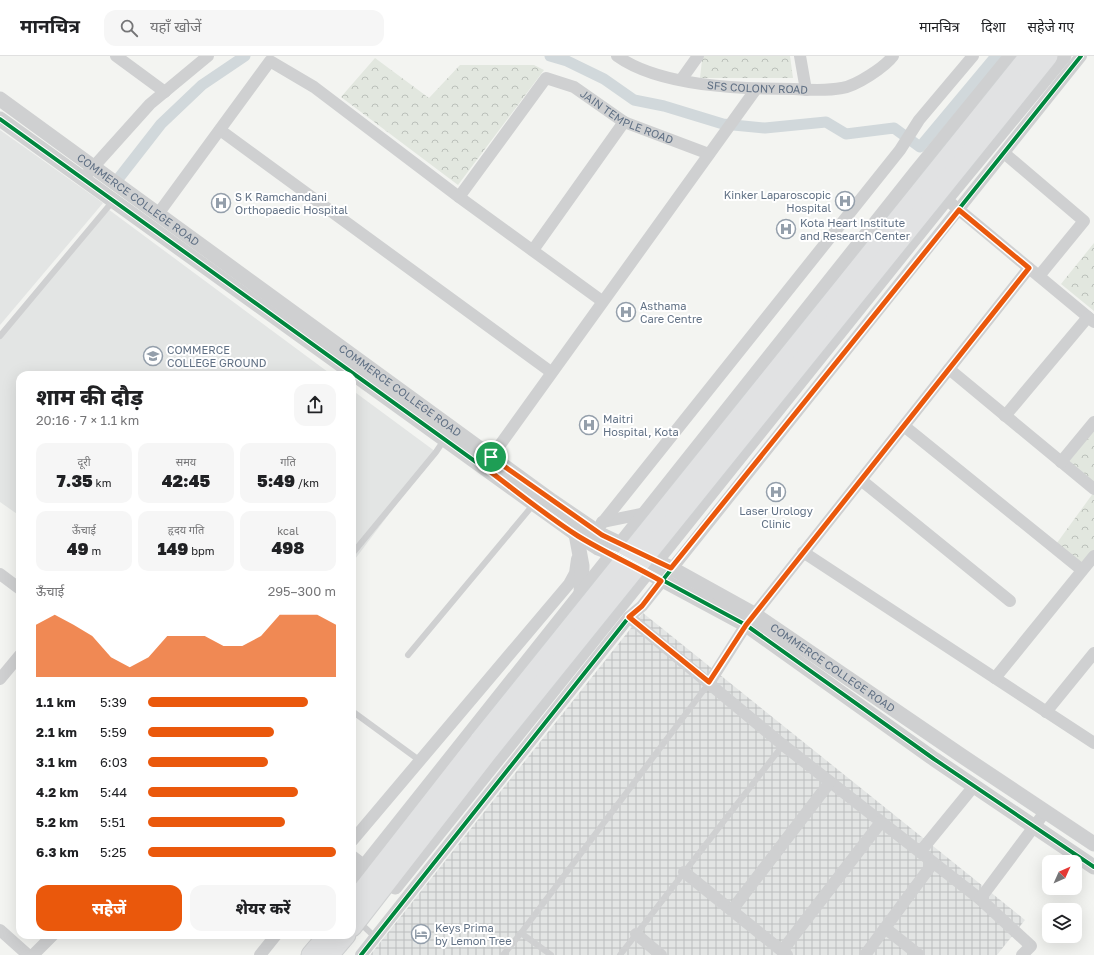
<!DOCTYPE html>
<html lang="hi">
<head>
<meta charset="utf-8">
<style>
  :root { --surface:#fff; --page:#f6f6f6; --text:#202124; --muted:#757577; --line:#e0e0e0; --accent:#ea580c }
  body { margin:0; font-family:"Golos Text","Noto Sans Devanagari",sans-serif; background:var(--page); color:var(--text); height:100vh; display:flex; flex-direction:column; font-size:15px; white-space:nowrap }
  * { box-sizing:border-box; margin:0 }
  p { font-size:13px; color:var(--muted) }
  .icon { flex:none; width:22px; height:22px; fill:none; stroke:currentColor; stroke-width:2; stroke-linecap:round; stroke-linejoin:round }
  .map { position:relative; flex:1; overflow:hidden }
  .details { position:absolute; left:16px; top:315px; width:340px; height:568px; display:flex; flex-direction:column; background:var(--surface); border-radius:12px; box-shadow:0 4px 16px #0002 }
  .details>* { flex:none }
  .needle { width:26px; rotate:45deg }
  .fabs { position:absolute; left:1042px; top:799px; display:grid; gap:8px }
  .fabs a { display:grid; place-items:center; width:40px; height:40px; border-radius:8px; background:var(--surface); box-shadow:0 4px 16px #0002; font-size:20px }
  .pin { position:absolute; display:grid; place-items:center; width:34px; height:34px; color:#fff; margin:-17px; border:2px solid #fff; border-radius:50%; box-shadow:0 1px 4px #0007 }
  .round { display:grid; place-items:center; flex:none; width:42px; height:42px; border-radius:12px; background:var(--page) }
  .overview { display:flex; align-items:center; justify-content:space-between; height:68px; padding:0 20px }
  h1 { font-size:22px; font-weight:800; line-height:30px }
  .stats { display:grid; grid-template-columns:repeat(3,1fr); gap:6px; height:68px; padding:4px 20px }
  .stats div { display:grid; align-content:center; border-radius:10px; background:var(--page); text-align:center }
  .stats b { font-size:17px; font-weight:800 }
  .stats small { font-size:11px; font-weight:400 }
  .stats p { font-size:11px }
  .chart { height:112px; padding:8px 20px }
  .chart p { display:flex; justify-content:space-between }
  .chart svg { width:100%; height:72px; margin-top:4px; fill:var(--accent); opacity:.7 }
  .primary-button { display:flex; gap:8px; margin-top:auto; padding:8px 20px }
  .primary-button a { flex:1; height:46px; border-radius:12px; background:var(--accent); color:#fff; font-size:16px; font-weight:800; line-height:46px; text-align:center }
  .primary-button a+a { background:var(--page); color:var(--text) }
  ul { padding:0 20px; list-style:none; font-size:13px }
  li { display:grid; grid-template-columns:64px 48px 1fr; align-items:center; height:30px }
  li i { height:10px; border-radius:5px; background:var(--accent) }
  header { display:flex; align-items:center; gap:24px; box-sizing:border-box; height:56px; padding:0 20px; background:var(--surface); border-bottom:1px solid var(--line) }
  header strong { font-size:19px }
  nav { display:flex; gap:22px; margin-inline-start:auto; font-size:14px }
  .search { width:280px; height:36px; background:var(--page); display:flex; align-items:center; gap:10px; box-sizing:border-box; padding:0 14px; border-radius:12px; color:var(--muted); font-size:15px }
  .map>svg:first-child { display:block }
</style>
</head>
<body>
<header>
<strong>मानचित्र</strong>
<div class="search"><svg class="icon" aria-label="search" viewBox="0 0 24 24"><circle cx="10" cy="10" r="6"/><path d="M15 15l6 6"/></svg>यहाँ खोजें</div>
<nav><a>मानचित्र</a><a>दिशा</a><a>सहेजे गए</a></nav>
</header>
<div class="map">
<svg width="1094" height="899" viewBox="0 0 1094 899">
  <defs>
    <pattern id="industrial-grid" width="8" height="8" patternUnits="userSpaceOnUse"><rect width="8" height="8" fill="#e3e5e4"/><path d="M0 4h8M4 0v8" fill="none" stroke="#bbbebe"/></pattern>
    <pattern id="park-crowns" width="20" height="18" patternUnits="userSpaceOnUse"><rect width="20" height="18" fill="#e2e7df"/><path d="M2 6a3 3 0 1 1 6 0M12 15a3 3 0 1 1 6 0" fill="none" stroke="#bbc0ba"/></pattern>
  </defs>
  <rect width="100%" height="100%" fill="#f3f4f1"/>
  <!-- built -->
  <g fill="#e3e5e4">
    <path d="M0,74L103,147L0,269Z"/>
    <path d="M108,153L332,319H20V460L0,446V282Z"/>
    <path d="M352,334L436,396L352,507Z"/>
  </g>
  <!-- industrial -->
  <path fill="url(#industrial-grid)" d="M643,557L1025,864L997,899H370Z"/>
  <!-- park -->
  <g fill="url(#park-crowns)">
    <path d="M704,0H790L793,22H700L702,4Z"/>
    <path d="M375,2L429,42L460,9H534L544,14L458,129L341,41Z"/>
    <path d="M1094,187V255L1061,228Z"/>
    <path d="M1094,370V429L1066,405Z"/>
    <path d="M1094,436V499L1085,510L1054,491Z"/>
  </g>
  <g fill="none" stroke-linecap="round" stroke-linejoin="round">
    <!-- canal -->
    <g stroke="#d1d8db" stroke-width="11">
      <path d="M550,0L567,5L604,23L634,44L664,50L723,68L765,72L826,66L846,78L894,72L920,91L996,0"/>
      <path d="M115,127L161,68L202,29L245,0"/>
    </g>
    <!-- primary casing -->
    <g stroke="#cfd1d2" stroke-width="21">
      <g id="primary">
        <path d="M352,848L480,684"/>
        <path d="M352,871L490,693"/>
        <path d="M311,899L328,879"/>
        <path d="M329,899L346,879"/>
      </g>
    </g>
    <!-- service -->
    <g stroke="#cfd0d1" stroke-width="6">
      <path d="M0,280L113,145"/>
      <path d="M352,498L436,396L444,384"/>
      <path d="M408,599L533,449"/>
      <path d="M352,655L419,704"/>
      <path d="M359,866L375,881"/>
      <path d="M521,877L551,899"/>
      <path d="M503,899L521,877L709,627"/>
      <path d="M620,899L783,689"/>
    </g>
    <!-- minor -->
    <g stroke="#cfd0d1" stroke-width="12">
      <path d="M116,0L165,36"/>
      <path id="s1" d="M617,0C660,31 742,33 794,33C809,34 827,35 842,32C856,30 885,11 893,0"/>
      <path d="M800,0L806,34"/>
      <path d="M681,24L698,0"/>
      <path d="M220,74L551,316"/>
      <path d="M1004,97L1084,165L1039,220"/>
      <path d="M88,117L150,48L208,0"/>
      <path id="s2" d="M459,141L546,22L574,31L624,66L709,98"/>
      <path d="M946,143L1094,266"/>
      <path d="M158,158L270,5L314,31L459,141L602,245"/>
      <path d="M533,194L624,66"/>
      <path d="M949,313L1094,433"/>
      <path d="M1005,360L1088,261"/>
      <path d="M904,370L1082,514"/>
      <path d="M1061,406L1094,366"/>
      <path d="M487,407L756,33"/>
      <path d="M861,424L1010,545"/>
      <path d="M602,466L646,457"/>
      <path d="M591,481L900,94L919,64L973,0"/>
      <path d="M803,496L1094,687"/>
      <path d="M0,518L20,533"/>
      <path d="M629,561L783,689L980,843L1031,890L1022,899"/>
      <path d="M995,622L1094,500"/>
      <path d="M0,623L20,599"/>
      <path d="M709,627L746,569L1029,212"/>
      <path d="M1046,656L1094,597"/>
      <path d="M352,785L569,528L575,517L577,503"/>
      <path d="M920,796L974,730"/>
      <path d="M352,800L365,810"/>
      <path d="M684,816L787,899"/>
      <path d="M980,843L1045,756"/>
      <path d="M732,854L830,726"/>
      <path d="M885,872L919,899"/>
      <path d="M0,874L28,899"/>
      <path d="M636,878L661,899"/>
      <path d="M782,895L881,766"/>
      <path d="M33,899L53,879"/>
      <path d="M260,899L276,879"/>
      <path d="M361,899L629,561L642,550L1081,0"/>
      <path d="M865,899L933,807"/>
    </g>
    <!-- tertiary -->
    <g stroke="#cfd0d1" stroke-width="15">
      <path id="s3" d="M0,43L552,445L602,479L671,512L754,558L962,700L1094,788"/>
      <path d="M0,63L576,478L598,492L614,498L746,569L934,703L1094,811"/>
      <path d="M576,478L582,510L581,539"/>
      <path d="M352,826L917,115L1011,0"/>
      <path d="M395,831L946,143L1064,0"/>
    </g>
    <!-- primary -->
    <use href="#primary" stroke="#e1e2e3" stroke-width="19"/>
    <!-- primary-bridge casing -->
    <g stroke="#cfd1d2" stroke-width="21" stroke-linecap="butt">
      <g id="primary-bridge">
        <path d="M480,684L1029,0"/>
        <path d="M490,693L1048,0"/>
      </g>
    </g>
    <!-- primary-bridge -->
    <use href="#primary-bridge" stroke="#e1e2e3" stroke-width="19"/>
    <!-- cycleway casing -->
    <g stroke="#fff" stroke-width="6">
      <g id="cycleway">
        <path d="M0,63L576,478L598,492L614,498L746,569L934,703L1094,811"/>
        <path d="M361,899L629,561L642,550L1081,0"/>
      </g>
    </g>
    <!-- cycleway -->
    <use href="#cycleway" stroke="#00873e" stroke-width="4"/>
  </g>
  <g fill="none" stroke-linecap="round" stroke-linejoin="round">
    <!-- route casing -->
    <g stroke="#fff" stroke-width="8">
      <path id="route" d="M959,154L1029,212L746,569L709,626L629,561L642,550L661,525C633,509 604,496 578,480C545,459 515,434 484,411L491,401L602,479L671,512Z"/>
    </g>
    <!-- route -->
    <use href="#route" stroke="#ea580c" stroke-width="5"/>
  </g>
  <!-- icons -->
  <defs>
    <g id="hospital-ring" transform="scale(1)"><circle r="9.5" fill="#fff" stroke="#949fab" stroke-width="1.5"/><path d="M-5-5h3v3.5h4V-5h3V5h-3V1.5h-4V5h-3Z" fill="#949fab"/></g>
    <g id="university-ring" transform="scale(1)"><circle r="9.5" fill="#fff" stroke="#949fab" stroke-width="1.5"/><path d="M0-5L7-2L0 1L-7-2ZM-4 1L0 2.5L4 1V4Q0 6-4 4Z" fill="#949fab"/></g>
    <g id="hotel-ring" transform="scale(1)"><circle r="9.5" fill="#fff" stroke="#949fab" stroke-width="1.5"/><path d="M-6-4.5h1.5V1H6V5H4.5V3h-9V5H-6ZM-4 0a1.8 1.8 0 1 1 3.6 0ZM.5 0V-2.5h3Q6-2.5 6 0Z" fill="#949fab"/></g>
  </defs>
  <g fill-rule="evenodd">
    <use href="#hospital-ring" x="845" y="145"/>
    <use href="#hospital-ring" x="221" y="147"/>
    <use href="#hospital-ring" x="786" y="173"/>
    <use href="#hospital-ring" x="626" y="256"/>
    <use href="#university-ring" x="153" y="300"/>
    <use href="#hospital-ring" x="589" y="369"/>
    <use href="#hospital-ring" x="776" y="436"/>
    <use href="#hotel-ring" x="421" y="878"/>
  </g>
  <g text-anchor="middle" stroke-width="4" stroke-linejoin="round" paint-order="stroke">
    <!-- street labels -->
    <g font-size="11" fill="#617185" stroke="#fff">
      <text dy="4" stroke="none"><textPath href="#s1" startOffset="146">SFS COLONY ROAD</textPath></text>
      <text dy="4" stroke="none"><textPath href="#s2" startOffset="238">JAIN TEMPLE ROAD</textPath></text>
      <text dy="4" stroke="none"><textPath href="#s3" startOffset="171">COMMERCE COLLEGE ROAD</textPath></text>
      <text dy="4" stroke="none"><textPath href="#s3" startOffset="495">COMMERCE COLLEGE ROAD</textPath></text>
      <text dy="4" stroke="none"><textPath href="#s3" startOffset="1010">COMMERCE COLLEGE ROAD</textPath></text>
    </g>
    <!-- poi labels -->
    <g font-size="11" fill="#617185" stroke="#fff" text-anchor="start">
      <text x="831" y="143" text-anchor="end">Kinker Laparoscopic<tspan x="831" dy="13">Hospital</tspan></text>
      <text x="235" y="145">S K Ramchandani<tspan x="235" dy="13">Orthopaedic Hospital</tspan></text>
      <text x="800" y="171">Kota Heart Institute<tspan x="800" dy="13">and Research Center</tspan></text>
      <text x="640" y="254">Asthama<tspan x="640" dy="13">Care Centre</tspan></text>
      <text x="167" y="298">COMMERCE<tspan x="167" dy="13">COLLEGE GROUND</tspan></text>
      <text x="603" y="367">Maitri<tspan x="603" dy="13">Hospital, Kota</tspan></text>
      <text x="776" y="459" text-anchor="middle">Laser Urology<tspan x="776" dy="13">Clinic</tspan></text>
      <text x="435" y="876">Keys Prima<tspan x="435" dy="13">by Lemon Tree</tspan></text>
    </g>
  </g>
</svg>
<div class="fabs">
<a><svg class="needle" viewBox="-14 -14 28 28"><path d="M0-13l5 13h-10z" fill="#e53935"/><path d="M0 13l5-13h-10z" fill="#757577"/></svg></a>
<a><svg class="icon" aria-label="layers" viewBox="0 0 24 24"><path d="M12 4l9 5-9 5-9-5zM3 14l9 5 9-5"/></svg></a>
</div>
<div class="pin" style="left:491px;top:401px;background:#1e9e55"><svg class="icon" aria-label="arrive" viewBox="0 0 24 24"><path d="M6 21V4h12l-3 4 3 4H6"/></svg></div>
<section class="details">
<div class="overview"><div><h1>शाम की दौड़</h1><p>20:16 · 7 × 1.1 km</p></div><a class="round"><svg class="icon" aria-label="share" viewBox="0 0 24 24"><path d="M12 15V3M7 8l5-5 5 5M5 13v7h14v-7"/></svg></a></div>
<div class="stats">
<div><p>दूरी</p><b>7.35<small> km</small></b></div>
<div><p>समय</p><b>42:45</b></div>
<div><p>गति</p><b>5:49<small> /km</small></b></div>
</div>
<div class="stats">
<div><p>ऊँचाई</p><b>49<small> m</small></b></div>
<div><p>हृदय गति</p><b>149<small> bpm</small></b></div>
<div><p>kcal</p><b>498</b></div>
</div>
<div class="chart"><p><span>ऊँचाई</span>295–300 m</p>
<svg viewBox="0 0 160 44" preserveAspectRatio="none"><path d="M0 44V12L10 6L20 12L30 19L40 32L50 38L60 32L70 19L80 19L90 19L100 25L110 25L120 19L130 6L140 6L150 6L160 12V44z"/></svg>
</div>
<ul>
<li><b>1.1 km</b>5:39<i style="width:85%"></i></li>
<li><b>2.1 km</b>5:59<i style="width:67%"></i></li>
<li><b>3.1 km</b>6:03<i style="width:64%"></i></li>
<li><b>4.2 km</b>5:44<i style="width:80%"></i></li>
<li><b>5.2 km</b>5:51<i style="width:73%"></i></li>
<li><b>6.3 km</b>5:25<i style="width:100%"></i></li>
</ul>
<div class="primary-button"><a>सहेजें</a><a>शेयर करें</a></div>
</section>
</div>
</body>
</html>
